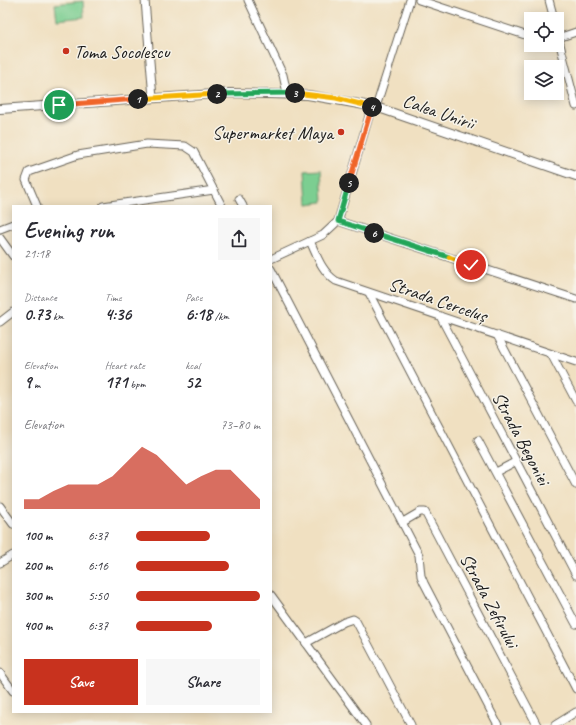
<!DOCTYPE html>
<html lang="en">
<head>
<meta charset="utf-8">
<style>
  :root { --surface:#fff; --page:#f7f7f7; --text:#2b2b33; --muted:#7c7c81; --accent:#c8321e }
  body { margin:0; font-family:Caveat,sans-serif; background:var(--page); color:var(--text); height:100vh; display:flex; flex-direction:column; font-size:15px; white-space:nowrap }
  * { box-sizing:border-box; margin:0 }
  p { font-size:13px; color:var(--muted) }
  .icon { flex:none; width:22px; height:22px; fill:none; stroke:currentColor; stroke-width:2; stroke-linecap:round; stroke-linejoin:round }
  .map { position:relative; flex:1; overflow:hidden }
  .side { position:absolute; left:12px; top:205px; width:260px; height:508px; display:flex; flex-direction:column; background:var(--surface); border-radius:0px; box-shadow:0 2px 10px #0003 }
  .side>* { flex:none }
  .fabs { position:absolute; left:524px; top:12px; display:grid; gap:8px }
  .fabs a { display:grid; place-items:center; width:40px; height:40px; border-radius:0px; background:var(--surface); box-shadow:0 2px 10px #0003; font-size:20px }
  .pin { position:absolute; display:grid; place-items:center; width:34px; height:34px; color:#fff; margin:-17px; border:2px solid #fff; border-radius:50%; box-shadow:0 1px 4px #0007 }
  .km { position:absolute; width:20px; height:20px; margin:-10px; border-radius:50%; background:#222; color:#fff; font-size:11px; line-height:20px; text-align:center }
  .round { display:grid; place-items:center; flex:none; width:42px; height:42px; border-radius:0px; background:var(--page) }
  .summary { display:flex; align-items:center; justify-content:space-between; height:68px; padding:0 12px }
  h1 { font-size:22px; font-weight:700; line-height:30px }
  .metrics { display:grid; grid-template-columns:repeat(3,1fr); gap:6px; height:68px; padding:4px 12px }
  .metrics div { display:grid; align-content:center }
  .metrics b { font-size:17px; font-weight:700 }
  .metrics small { font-size:11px; font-weight:400 }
  .metrics p { font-size:11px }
  .chart { height:112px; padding:8px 12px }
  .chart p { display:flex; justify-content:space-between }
  .chart svg { width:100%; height:72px; margin-top:4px; fill:var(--accent); opacity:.7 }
  .button { display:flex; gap:8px; margin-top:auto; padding:8px 12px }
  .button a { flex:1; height:46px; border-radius:0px; background:var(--accent); color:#fff; font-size:16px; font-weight:700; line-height:46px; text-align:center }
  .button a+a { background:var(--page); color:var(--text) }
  ul { padding:0 12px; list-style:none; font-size:13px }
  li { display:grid; grid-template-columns:64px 48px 1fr; align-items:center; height:30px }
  li i { height:10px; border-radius:5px; background:var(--accent) }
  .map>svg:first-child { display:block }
</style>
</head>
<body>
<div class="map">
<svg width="576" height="725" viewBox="0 0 576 725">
  <rect width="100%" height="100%" fill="#f7f3e8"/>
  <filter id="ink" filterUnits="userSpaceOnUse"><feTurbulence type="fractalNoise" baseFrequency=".025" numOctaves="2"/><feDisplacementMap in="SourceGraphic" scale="8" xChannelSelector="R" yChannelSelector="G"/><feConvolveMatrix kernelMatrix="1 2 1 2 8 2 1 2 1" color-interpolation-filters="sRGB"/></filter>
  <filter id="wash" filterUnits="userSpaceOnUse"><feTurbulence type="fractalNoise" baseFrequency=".012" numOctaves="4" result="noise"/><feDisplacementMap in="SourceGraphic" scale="16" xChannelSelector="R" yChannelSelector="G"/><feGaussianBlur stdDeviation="0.9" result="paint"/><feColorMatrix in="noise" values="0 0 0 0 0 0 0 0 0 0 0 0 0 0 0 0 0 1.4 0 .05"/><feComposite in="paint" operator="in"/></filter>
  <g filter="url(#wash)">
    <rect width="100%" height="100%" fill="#f0e0c1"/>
    <!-- green -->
    <g fill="#7cce91" stroke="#4c7556">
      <path d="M83,1L84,17L57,20L55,4Z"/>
      <path d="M321,170L323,202L307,204L305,171Z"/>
    </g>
  </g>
  <g filter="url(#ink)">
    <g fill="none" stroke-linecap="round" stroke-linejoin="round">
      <!-- minor casing -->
      <g stroke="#666156" stroke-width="9">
        <g id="minor">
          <path d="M145,0L153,98"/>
          <path d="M248,0L283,75L287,93"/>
          <path d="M419,0L531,37"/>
          <path d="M549,0L554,19"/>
          <path d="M557,33L576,106"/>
          <path d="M558,38L576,32"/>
          <path d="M376,107L410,0"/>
          <path d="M239,199L243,206"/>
          <path d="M37,206L26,180L29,172L78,155L147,144L185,146L194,152L222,206"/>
          <path d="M103,206L214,190"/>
          <path d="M338,221L576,299"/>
          <path d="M0,229L13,224"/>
          <path d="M0,238L13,256"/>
          <path d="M310,241C317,256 322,272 336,281L576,362"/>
          <path d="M271,259L323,235L338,221L372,106"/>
          <path d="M271,269L419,555L421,576L424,583L498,725"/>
          <path d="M369,293L576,689"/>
          <path d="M440,316L576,575"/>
          <path d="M0,322L13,312"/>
          <path d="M497,335L576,485"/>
          <path d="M551,354L576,401"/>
          <path d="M478,440L576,624"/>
          <path d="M496,472L515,462"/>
          <path d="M0,506L13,524"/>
          <path d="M403,522L420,512H425L537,725"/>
          <path d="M0,563L13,555"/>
          <path d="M271,595L366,725"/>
          <path d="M306,643L344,622L353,619L356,621L411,725"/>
          <path d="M0,673L13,691"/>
          <path d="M555,725L576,712"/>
        </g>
      </g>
      <!-- major casing -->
      <g stroke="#666156" stroke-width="10">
        <path id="major" d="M0,109L229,93L308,95L376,107L576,176"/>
      </g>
      <!-- minor -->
      <use href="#minor" stroke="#fff" stroke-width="7"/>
      <!-- major -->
      <use href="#major" stroke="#fff" stroke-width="8"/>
    </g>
  </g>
  <g fill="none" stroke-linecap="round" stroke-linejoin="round" filter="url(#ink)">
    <!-- split-1 casing -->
    <g stroke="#fff" stroke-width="8">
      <path id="split-1" d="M59,105L138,99"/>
    </g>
    <!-- split-2 casing -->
    <g stroke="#fff" stroke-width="8">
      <path id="split-2" d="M138,99L217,94"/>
    </g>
    <!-- split-3 casing -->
    <g stroke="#fff" stroke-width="8">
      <path id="split-3" d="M217,94L295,93"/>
    </g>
    <!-- split-4 casing -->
    <g stroke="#fff" stroke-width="8">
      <path id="split-4" d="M295,93L336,98L372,107"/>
    </g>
    <!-- split-5 casing -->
    <g stroke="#fff" stroke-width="8">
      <path id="split-5" d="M349,183L372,107"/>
    </g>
    <!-- split-6 casing -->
    <g stroke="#fff" stroke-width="8">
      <path id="split-6" d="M349,183L338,221L374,233"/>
    </g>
    <!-- split-7 casing -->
    <g stroke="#fff" stroke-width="8">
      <path id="split-7" d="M374,233L449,257"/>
    </g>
    <!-- split-8 casing -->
    <g stroke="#fff" stroke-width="8">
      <path id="split-8" d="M449,257L471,265"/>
    </g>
    <!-- split-1 -->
    <use href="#split-1" stroke="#f0652b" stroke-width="5"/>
    <!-- split-2 -->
    <use href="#split-2" stroke="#f5b400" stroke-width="5"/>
    <!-- split-3 -->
    <use href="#split-3" stroke="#22a559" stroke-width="5"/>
    <!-- split-4 -->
    <use href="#split-4" stroke="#f5b400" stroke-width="5"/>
    <!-- split-5 -->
    <use href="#split-5" stroke="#f0652b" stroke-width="5"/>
    <!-- split-6 -->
    <use href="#split-6" stroke="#22a559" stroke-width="5"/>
    <!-- split-7 -->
    <use href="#split-7" stroke="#22a559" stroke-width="5"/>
    <!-- split-8 -->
    <use href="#split-8" stroke="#f5b400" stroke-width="5"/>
  </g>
  <!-- markers -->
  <g fill="#c8321e" stroke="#f7f3e8" stroke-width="1.5">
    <circle cx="66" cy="51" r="4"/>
    <circle cx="341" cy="132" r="4"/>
  </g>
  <g text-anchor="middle" stroke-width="3" stroke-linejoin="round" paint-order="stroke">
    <!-- poi labels -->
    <g font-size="19" fill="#1c1c1c" stroke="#f7f3e8" text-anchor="start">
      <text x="74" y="58">Toma Socolescu</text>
      <text x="333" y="139" text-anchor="end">Supermarket Maya</text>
    </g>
    <!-- street labels -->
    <g font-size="19" fill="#1c1c1c" stroke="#f7f3e8">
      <text transform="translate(439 111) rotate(19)" y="7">Calea Unirii</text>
      <text transform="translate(438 299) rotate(19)" y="7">Strada Cerceluș</text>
      <text transform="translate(522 438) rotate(62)" y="7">Strada Begoniei</text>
      <text transform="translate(490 600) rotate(62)" y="7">Strada Zefirului</text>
    </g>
  </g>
</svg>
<div class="fabs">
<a><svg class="icon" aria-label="locate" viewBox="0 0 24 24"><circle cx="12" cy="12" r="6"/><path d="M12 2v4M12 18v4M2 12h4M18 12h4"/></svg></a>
<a><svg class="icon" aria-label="layers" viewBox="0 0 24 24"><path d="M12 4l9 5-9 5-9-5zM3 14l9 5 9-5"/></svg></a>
</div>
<div class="pin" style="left:59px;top:105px;background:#1e9e55"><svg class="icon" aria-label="arrive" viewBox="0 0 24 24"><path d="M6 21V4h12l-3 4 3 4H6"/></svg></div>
<div class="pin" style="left:471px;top:265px;background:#d93025"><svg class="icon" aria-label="check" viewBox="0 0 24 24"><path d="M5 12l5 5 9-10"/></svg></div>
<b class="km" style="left:138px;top:99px">1</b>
<b class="km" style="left:217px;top:94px">2</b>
<b class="km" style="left:295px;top:93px">3</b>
<b class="km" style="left:372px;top:107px">4</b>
<b class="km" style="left:349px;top:183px">5</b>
<b class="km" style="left:374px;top:233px">6</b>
<section class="side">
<div class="summary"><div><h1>Evening run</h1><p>21:18</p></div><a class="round"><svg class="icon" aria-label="share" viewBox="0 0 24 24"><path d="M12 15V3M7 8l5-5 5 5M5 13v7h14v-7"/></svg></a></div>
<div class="metrics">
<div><p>Distance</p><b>0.73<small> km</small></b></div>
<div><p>Time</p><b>4:36</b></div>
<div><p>Pace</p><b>6:18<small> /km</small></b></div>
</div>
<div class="metrics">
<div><p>Elevation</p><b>9<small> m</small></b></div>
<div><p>Heart rate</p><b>171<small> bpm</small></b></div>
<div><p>kcal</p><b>52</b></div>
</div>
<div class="chart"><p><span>Elevation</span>73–80 m</p>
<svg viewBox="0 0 160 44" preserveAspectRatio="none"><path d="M0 44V38L10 38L20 33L30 29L40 29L50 29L60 24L70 15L80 6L90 11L100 20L110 29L120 24L130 20L140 20L150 29L160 38V44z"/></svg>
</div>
<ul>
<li><b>100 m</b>6:37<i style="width:60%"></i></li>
<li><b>200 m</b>6:16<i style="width:75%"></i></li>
<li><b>300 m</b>5:50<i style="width:100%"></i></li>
<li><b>400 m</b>6:37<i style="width:61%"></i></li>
</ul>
<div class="button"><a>Save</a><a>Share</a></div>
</section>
</div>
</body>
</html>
